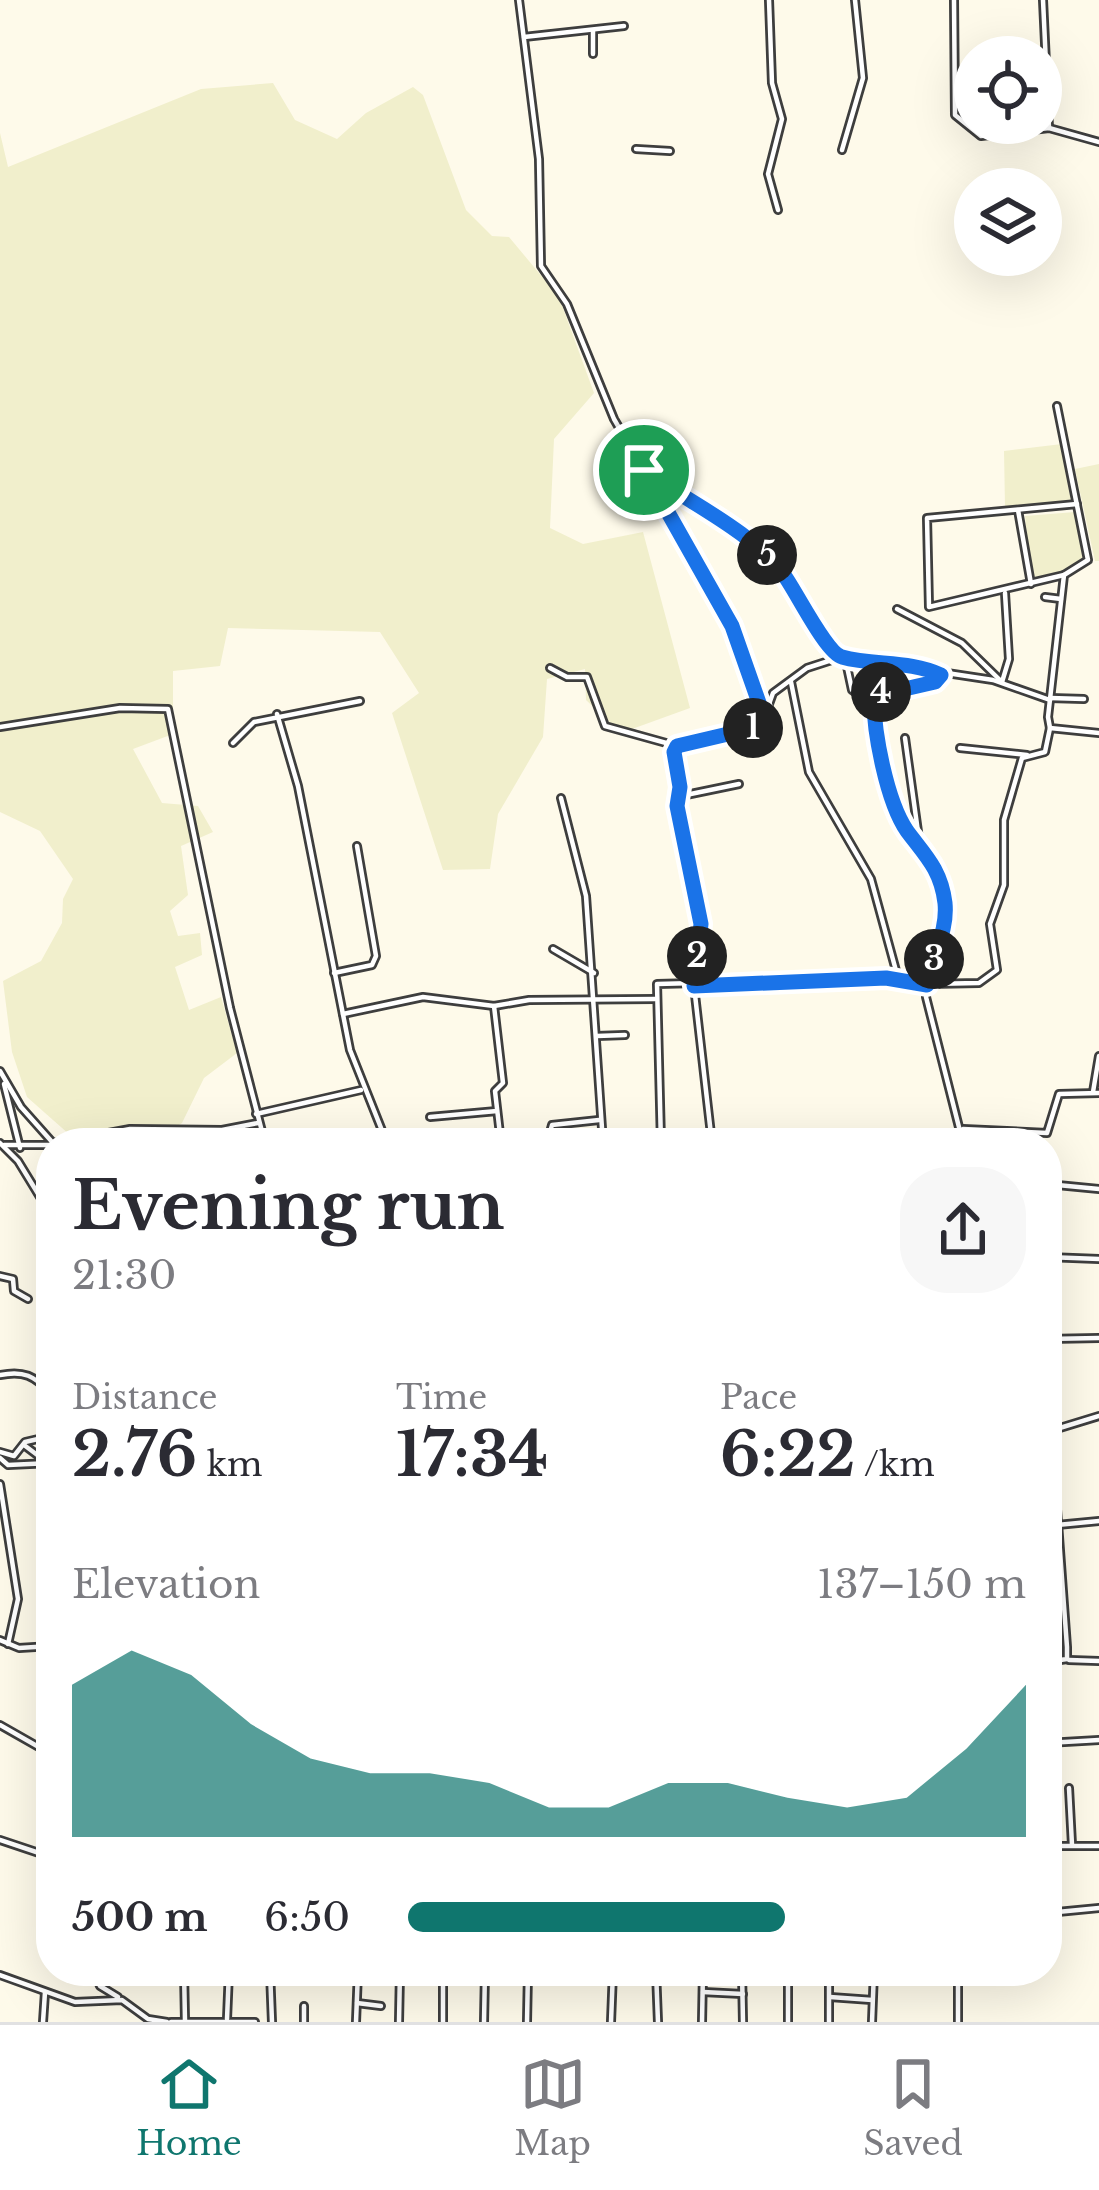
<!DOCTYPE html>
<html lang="en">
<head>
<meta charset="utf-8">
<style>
  :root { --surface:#fff; --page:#f7f7f7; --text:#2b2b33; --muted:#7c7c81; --line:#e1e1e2; --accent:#0f766e }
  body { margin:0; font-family:"Libre Baskerville",serif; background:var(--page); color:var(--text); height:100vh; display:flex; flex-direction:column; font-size:45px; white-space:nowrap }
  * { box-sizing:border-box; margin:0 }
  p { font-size:39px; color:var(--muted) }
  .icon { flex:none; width:66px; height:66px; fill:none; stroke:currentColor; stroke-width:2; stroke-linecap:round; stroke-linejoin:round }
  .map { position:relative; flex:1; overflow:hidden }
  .details { position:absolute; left:36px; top:1128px; width:1026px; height:858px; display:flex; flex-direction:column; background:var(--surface); border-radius:48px; box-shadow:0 12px 48px #0002 }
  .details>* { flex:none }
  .buttons { position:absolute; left:954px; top:36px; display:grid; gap:24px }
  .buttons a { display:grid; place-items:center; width:108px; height:108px; border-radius:50%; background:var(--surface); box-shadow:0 12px 48px #0002; font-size:60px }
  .pin { position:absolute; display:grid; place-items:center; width:102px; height:102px; color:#fff; margin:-51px; border:6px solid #fff; border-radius:50%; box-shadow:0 3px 12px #0007 }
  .km { position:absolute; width:60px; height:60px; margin:-30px; border-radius:50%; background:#222; color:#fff; font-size:33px; line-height:60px; text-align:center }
  .round { display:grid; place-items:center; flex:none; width:126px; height:126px; border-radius:48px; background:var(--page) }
  .overview { display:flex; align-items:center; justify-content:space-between; height:204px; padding:0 36px }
  h1 { font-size:66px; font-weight:800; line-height:90px }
  .figures { display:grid; grid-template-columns:repeat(3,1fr); gap:18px; height:204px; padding:12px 36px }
  .figures div { display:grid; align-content:center }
  .figures b { font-size:60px; font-weight:800 }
  .figures small { font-size:33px; font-weight:400 }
  .figures p { font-size:33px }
  .chart { height:336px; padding:24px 36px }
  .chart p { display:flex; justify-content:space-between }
  .chart svg { width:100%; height:216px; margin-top:12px; fill:var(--accent); opacity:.7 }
  ul { padding:0 36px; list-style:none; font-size:39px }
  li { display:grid; grid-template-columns:192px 144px 1fr; align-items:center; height:90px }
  li i { height:30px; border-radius:15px; background:var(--accent) }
  .tabs { display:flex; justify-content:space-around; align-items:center; height:168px; border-top:3px solid var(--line); background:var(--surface); font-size:33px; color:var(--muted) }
  .tabs a { display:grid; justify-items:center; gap:6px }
  .tabs .on { color:var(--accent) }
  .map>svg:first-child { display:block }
</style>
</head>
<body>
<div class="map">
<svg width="1099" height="2022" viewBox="0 0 1099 2022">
  <rect width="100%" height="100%" fill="#fefaea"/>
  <!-- farmland -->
  <g fill="#f1efcc">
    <path d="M273,83L295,120L337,139L366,113L413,87L423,95L466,210L492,236L509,237L559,297L594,393L554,439L550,528L583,544L643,532L690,708L621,733L586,700L585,669L547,679L543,737L498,814L490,869L443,870L392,713L419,693L380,632L228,628L220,666L173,671V734L133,749L162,803L198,806L213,832L181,846L188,895L170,911L178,936L200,933L202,955L175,967L189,1010L221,997L237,1053L204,1078L182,1123L151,1143H79L27,1097L12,1052L3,981L41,961L62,923L63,899L73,879L40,831L0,812V133L8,167L201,89Z"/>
    <path d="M1062,444L1071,502L1005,507L1004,451Z"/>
    <path d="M1099,464V561H1095L1075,469Z"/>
    <path d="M1075,512L1085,556L1065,572L1031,579L1025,516Z"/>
  </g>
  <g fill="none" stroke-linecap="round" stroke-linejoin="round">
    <!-- minor casing -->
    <g stroke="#3e3e3e" stroke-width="10">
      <g id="minor">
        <path d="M519,0L539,159L541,266L567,304L614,419L725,611L764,717"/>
        <path d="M769,0L772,83L782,119L768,174L778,210"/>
        <path d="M954,0L955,115L981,136L1049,128L1099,142"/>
        <path d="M1043,0L1049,128"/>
        <path d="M593,31V54"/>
        <path d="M524,37L624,26"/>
        <path d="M636,149L670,151"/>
        <path d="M842,150L863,78L855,0"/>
        <path d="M1057,406L1088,560L1064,575L1048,717L1050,728L1099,733"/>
        <path d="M644,470L771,558L806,604L826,645L846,662L852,690L874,706L882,774L905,827L927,851L943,890L942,947L929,969L926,997L963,1143"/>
        <path d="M1018,510L1031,584"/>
        <path d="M1064,575L929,607L927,518L1077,504"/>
        <path d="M1045,597L1061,599"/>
        <path d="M897,609L962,643L1002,682"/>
        <path d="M550,668L567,677H587L605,726L677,746"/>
        <path d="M791,682L809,772L871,879L898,978"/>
        <path d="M1002,682L1009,659L1005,593"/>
        <path d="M1050,698L1084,699"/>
        <path d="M874,706L878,693L936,682L941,675"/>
        <path d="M277,714L298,786L350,1050L387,1143"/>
        <path d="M0,727L120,708L168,709L230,1008L265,1143"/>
        <path d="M905,738L919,839"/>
        <path d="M233,743L254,722L360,701"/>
        <path d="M960,748L1027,755"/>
        <path d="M681,796L739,784"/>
        <path d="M561,798L586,896L603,1143"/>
        <path d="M553,949L594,973"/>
        <path d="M334,973L372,965L376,956L357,846"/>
        <path d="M928,984L979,983L997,970L990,924L1004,885V820L1022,758L1045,752L1050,728"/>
        <path d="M494,1006L503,1083L495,1091L501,1143"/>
        <path d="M343,1014L423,997L494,1006L529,1000L655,999"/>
        <path d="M597,1036L625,1035"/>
        <path d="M0,1071L21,1107L53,1143"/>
        <path d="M4,1084L20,1148"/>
        <path d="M1093,1092L1099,1056"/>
        <path d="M256,1114L361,1090"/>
        <path d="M430,1117L497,1111"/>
        <path d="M963,1129L1047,1133L1059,1094L1099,1093"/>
        <path d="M0,1143L18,1161L51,1215"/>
        <path d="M55,1143L130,1129L222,1130L258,1123"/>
        <path d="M234,1143L264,1138"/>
        <path d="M547,1143L552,1125L599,1120"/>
        <path d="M661,1143L657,984L891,978L906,985H927"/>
        <path d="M712,1143L694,986L701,924L677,806V746L761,726L773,693L807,668L841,657L993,680L1050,700"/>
        <path d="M4,1145H51"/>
        <path d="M1047,1184L1099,1189"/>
        <path d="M1047,1257L1099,1259"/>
        <path d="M0,1276L13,1279L14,1291L28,1299"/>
        <path d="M1047,1339L1099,1338"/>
        <path d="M1047,1372L1067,1647V1659L1047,1662"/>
        <path d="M0,1375C24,1370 34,1376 51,1393"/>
        <path d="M1050,1431L1099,1416"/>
        <path d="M24,1445L44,1460"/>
        <path d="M0,1452L14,1456L25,1442L51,1436"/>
        <path d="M0,1458L8,1465L51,1463"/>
        <path d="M0,1484L18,1599L8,1644"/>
        <path d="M1057,1525L1099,1521"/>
        <path d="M0,1640L19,1648L51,1646"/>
        <path d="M1069,1660L1099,1661"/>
        <path d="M0,1725L51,1754"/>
        <path d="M1047,1743L1099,1740"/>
        <path d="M1069,1788L1072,1845"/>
        <path d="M0,1840L51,1857"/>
        <path d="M1048,1846L1054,1912"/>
        <path d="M1051,1846H1099"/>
        <path d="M1047,1913L1099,1908"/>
        <path d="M93,1971L100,1986L118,1997"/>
        <path d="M184,1971L185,2021"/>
        <path d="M270,1971L272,2022"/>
        <path d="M656,1971L658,2022"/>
        <path d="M742,1971L743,2022"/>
        <path d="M788,1971V2022"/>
        <path d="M829,1971V2022"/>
        <path d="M0,1975L75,2002L122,2000L148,2019L167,2022"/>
        <path d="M703,1992L743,1994"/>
        <path d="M830,1997L872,2000"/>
        <path d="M357,2003L381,2006"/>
        <path d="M227,2019L229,1971"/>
        <path d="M43,2022L45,1992"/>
        <path d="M171,2022H255"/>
        <path d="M304,2022V2006"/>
        <path d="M356,2022L358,1971"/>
        <path d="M399,2022L400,1971"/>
        <path d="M443,2022V1971"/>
        <path d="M484,2022L485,1971"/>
        <path d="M527,2022L528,1971"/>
        <path d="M611,2022L613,1971"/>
        <path d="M702,2022L703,1971"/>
        <path d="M872,2022L874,1971"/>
        <path d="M958,2022V1971"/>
      </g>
    </g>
    <!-- minor -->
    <use href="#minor" stroke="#fff" stroke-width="4.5"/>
  </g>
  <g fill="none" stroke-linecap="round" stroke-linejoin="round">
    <!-- route casing -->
    <g stroke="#fff" stroke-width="24">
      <path id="route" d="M644,470C690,504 748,528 784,575C796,591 826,653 842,657C874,666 909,660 941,675L935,682L874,696C873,731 887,802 907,831C924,854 941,869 945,903C948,935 930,956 927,985L886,978L694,986L701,924L677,806L680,787L674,752L677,746L758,727L764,717L732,626Z"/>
    </g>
    <!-- route -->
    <use href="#route" stroke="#1a73e8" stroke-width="15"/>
  </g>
</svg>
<div class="buttons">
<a><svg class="icon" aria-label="locate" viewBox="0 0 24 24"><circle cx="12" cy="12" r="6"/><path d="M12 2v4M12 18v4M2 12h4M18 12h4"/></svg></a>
<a><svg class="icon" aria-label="layers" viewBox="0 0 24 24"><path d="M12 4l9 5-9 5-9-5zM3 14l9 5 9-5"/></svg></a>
</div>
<div class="pin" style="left:644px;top:470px;background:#1e9e55"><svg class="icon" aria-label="arrive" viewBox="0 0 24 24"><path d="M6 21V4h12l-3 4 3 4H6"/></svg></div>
<b class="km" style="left:753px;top:728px">1</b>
<b class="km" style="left:697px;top:956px">2</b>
<b class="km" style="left:934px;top:959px">3</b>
<b class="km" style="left:881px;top:692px">4</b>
<b class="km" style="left:767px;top:555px">5</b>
<section class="details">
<div class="overview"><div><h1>Evening run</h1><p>21:30</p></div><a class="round"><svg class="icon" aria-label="share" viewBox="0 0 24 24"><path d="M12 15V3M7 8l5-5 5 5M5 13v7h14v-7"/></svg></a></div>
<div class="figures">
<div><p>Distance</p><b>2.76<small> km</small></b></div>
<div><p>Time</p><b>17:34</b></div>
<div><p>Pace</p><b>6:22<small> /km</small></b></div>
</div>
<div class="chart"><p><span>Elevation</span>137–150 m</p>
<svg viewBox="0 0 160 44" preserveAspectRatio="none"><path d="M0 44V13L10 6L20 11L30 21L40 28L50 31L60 31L70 33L80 38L90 38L100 33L110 33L120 36L130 38L140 36L150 26L160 13V44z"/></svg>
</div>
<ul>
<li><b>500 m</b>6:50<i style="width:61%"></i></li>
</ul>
</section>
</div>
<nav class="tabs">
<a class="on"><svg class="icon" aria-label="home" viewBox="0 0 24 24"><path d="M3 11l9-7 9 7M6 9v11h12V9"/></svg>Home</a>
<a><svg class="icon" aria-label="map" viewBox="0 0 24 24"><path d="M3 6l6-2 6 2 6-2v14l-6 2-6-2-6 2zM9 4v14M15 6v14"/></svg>Map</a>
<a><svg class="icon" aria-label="saved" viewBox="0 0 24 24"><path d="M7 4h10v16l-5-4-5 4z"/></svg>Saved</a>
</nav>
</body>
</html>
